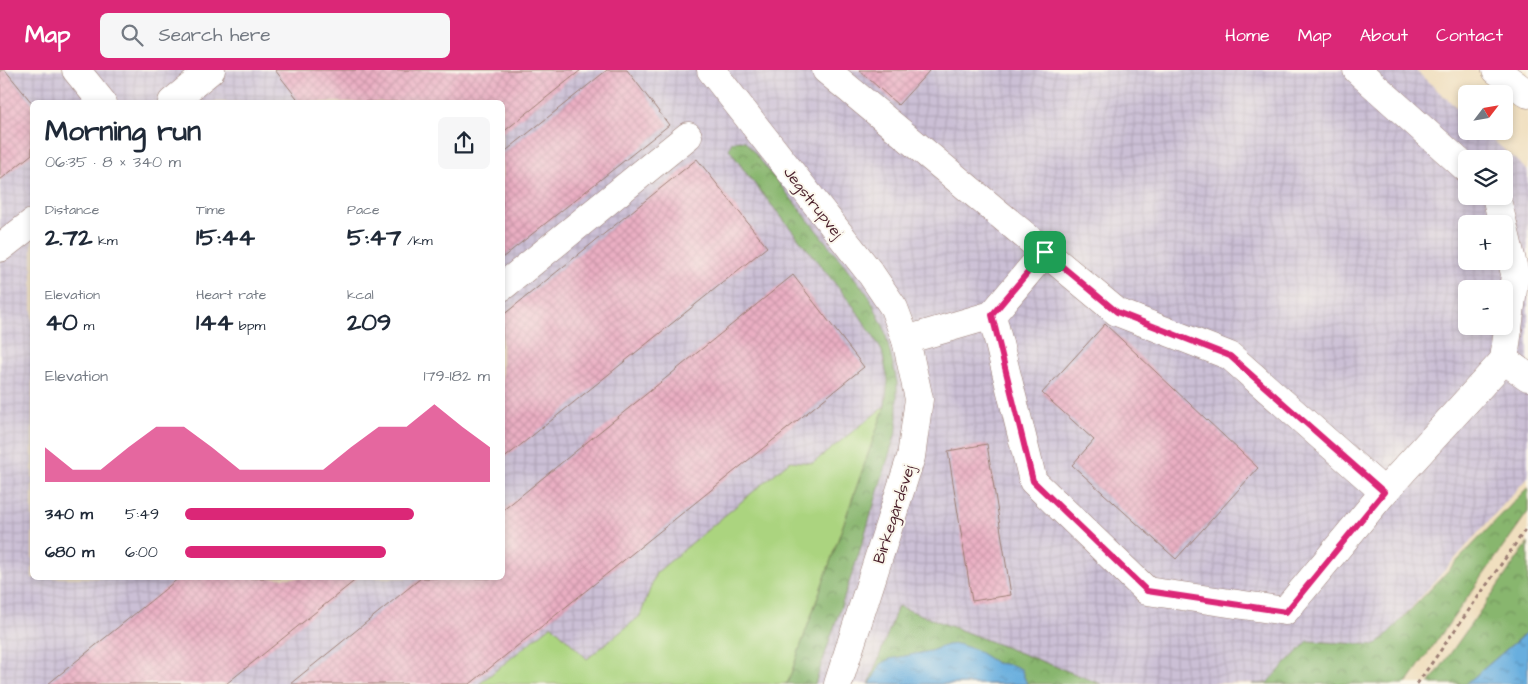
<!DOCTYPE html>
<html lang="en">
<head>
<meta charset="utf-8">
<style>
  :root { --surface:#fff; --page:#f6f6f7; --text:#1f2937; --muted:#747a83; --accent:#db2777 }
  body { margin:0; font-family:"Architects Daughter",sans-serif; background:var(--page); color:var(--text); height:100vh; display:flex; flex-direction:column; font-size:19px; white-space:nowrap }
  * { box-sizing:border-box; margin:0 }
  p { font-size:16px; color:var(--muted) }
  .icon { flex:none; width:28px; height:28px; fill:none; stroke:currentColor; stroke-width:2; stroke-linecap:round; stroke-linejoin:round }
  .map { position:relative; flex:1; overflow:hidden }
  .details { position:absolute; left:30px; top:30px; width:475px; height:480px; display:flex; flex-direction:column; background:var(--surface); border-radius:8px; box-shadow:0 2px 8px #0003 }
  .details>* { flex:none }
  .needle { width:32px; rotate:59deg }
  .controls { position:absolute; left:1458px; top:15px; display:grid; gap:10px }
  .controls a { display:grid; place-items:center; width:55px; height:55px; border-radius:8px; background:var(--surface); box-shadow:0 2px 8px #0003; font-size:25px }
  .pin { position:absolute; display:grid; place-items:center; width:42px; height:42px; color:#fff; margin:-21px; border-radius:10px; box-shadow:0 2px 8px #0006 }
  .round { display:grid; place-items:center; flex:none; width:52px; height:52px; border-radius:8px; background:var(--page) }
  .overview { display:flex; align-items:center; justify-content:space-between; height:85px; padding:0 15px }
  h1 { font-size:28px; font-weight:700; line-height:38px }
  .figures { display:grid; grid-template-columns:repeat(3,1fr); gap:8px; height:85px; padding:5px 15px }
  .figures div { display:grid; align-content:center }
  .figures b { font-size:25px; font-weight:700 }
  .figures small { font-size:14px; font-weight:400 }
  .figures p { font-size:14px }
  .chart { height:140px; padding:10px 15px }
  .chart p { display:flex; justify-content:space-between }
  .chart svg { width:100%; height:90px; margin-top:5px; fill:var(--accent); opacity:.7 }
  ul { padding:0 15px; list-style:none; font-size:16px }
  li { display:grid; grid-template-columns:80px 60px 1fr; align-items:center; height:38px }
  li i { height:12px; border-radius:6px; background:var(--accent) }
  header { display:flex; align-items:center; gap:30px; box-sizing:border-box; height:70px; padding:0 25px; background:var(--accent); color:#fff }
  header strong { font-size:24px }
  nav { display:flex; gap:28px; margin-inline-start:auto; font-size:18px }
  .search { width:350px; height:45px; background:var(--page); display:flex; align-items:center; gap:12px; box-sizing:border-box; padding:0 18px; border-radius:8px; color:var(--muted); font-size:19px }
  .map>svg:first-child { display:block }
</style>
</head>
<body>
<header>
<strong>Map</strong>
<div class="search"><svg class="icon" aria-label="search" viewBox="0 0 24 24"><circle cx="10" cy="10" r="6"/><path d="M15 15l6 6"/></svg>Search here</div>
<nav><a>Home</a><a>Map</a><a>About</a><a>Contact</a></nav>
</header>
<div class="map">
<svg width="1528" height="614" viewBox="0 0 1528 614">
  <defs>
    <pattern id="industrial-grid" width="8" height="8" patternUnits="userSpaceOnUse" patternTransform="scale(1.25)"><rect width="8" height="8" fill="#cbbfd5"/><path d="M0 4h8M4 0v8" fill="none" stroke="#b0a4b7"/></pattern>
    <pattern id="forest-crowns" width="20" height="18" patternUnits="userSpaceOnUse" patternTransform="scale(1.25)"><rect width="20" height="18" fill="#88b66e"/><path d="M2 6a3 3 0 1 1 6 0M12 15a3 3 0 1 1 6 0" fill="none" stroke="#71935b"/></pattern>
    <pattern id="water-ripples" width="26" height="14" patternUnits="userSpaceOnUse" patternTransform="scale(1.25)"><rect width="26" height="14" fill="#68aede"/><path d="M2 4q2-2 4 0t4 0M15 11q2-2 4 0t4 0" fill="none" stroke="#588db4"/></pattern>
    <pattern id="building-cross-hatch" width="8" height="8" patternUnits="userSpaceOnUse" patternTransform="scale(1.25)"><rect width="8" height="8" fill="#eaafc3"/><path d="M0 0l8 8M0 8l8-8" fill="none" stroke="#ca96a8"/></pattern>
  </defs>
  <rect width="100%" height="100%" fill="#fbf7ec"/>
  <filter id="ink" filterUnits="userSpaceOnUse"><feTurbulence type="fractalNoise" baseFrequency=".02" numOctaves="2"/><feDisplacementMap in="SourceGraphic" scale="10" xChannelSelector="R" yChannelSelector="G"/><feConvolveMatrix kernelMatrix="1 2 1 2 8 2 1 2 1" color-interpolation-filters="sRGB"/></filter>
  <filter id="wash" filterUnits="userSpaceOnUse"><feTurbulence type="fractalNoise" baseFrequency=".0096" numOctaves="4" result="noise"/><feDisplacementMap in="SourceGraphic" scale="20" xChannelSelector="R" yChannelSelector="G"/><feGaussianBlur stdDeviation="1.12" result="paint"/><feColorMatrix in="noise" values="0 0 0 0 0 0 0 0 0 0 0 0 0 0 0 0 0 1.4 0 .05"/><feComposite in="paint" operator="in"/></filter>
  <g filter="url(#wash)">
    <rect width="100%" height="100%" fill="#f0dfbf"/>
    <!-- industrial -->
    <path fill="url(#industrial-grid)" fill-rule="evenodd" d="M0,0H1415L1466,46V61H1483L1528,101V407L1377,576L1308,571L1267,613L1101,614L898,536L869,614H0ZM32,32H502V508H32ZM1466,89H1504V126H1466ZM1466,154H1504V191H1466ZM1466,219H1504V256H1466Z"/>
    <!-- grass -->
    <path fill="#abd47f" stroke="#7a7a55" d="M885,336L788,612L785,614H479L552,555L587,589L640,546L656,503L790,391L813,393Z"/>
    <!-- forest -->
    <g fill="url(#forest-crowns)" stroke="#696a4c">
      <path d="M739,70L745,71L869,226L884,258L897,312V359L860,480L815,614H785L788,612L885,336L888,310L882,281L875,269L854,237L749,107L729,79L732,72Z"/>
      <path d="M1528,417V442L1409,610L1404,614H1252L1267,613L1308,571L1377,575Z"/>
      <path d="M1528,473V561L1466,614H1429Z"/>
      <path d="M898,536L1101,614H869Z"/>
    </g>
    <!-- water -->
    <g fill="url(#water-ripples)" stroke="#596684">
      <path d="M1528,561V614H1466Z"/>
      <path d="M957,574L974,579L996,593L1012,595L1021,599L1027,614H870L881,594L890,589L930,581L947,575Z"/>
    </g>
    <g id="blocks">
      <!-- building -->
      <g fill="url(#building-cross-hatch)">
        <path d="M0,0H5L32,33V84L0,110Z"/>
        <path d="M275,0H581L502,63V32H300Z"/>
        <path d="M607,0H627L669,55L502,188V84Z"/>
        <path d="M859,0H930L898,35Z"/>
        <path d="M697,89L767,177L502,390V246Z"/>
        <path d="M793,205L864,297L470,614H290L421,508H502V441Z"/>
        <path d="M1105,254L1258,398L1176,489L1072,395L1094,370L1042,323Z"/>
        <path d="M987,374L1011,525L972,531L948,381Z"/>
        <path d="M179,508H358L226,614H48Z"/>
      </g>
    </g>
  </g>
  <g filter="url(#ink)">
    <use href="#blocks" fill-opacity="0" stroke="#9d7f75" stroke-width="1"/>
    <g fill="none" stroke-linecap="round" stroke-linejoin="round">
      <!-- minor casing -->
      <g stroke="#9d7f75" stroke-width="29">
        <g id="minor">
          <path d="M76,0L102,32"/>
          <path d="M711,0L871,204L894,238L906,270L919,329L911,387L838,614"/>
          <path d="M826,0L1117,242L1230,286L1384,422"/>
          <path d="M1357,0L1466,98"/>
          <path d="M1496,0L1528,24"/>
          <path d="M172,32L211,0"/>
          <path d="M1496,126L1503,154"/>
          <path d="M0,178L32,153"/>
          <path d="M502,217L688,66"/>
          <path d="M992,245L1045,182"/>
          <path d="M906,270L992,245L1033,411L1147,521L1285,541L1384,422L1504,290L1528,307"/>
          <path d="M1504,290L1515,204L1504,158"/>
        </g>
      </g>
      <!-- path -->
      <path stroke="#9d7f75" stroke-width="3" stroke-dasharray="4 4" stroke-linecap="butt" d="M1417,614L1528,456"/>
      <!-- minor -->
      <use href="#minor" stroke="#fff" stroke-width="28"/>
    </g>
  </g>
  <g fill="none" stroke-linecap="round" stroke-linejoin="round" filter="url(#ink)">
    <!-- route casing -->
    <g stroke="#fff" stroke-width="10">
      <path id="route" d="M1045,182L1117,242L1230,286L1384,422L1286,542L1147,521L1033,411L992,245Z"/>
    </g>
    <!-- route -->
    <use href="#route" stroke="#db2777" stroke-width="6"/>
  </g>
  <g text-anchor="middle" stroke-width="4" stroke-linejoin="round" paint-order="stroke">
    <!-- street labels -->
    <g font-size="16" fill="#4a1f2b" stroke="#fbf7ec">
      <text transform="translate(814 132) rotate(52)" y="6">Jegstrupvej</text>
      <text transform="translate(893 444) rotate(-72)" y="6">Birkegårdsvej</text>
    </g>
  </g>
</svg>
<div class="controls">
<a><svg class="needle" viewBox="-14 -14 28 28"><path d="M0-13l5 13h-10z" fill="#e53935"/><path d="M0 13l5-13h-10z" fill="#747a83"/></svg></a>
<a><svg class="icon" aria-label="layers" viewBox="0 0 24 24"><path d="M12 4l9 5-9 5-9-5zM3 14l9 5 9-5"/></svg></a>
<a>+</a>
<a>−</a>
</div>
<div class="pin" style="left:1045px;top:182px;background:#1e9e55"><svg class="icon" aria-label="arrive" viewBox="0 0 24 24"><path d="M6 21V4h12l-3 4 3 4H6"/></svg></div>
<section class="details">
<div class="overview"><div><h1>Morning run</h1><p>06:35 · 8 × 340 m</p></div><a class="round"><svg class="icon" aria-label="share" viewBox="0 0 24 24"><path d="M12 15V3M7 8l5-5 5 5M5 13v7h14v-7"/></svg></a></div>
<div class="figures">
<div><p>Distance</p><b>2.72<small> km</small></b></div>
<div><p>Time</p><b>15:44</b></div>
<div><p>Pace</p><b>5:47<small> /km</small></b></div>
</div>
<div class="figures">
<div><p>Elevation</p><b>40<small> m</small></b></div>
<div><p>Heart rate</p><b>144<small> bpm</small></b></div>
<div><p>kcal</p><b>209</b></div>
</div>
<div class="chart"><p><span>Elevation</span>179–182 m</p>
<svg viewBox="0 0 160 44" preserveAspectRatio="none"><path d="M0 44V27L10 38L20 38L30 27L40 17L50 17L60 27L70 38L80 38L90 38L100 38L110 27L120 17L130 17L140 6L150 17L160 27V44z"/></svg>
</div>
<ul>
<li><b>340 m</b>5:49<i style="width:75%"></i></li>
<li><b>680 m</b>6:00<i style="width:66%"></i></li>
</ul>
</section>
</div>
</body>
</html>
